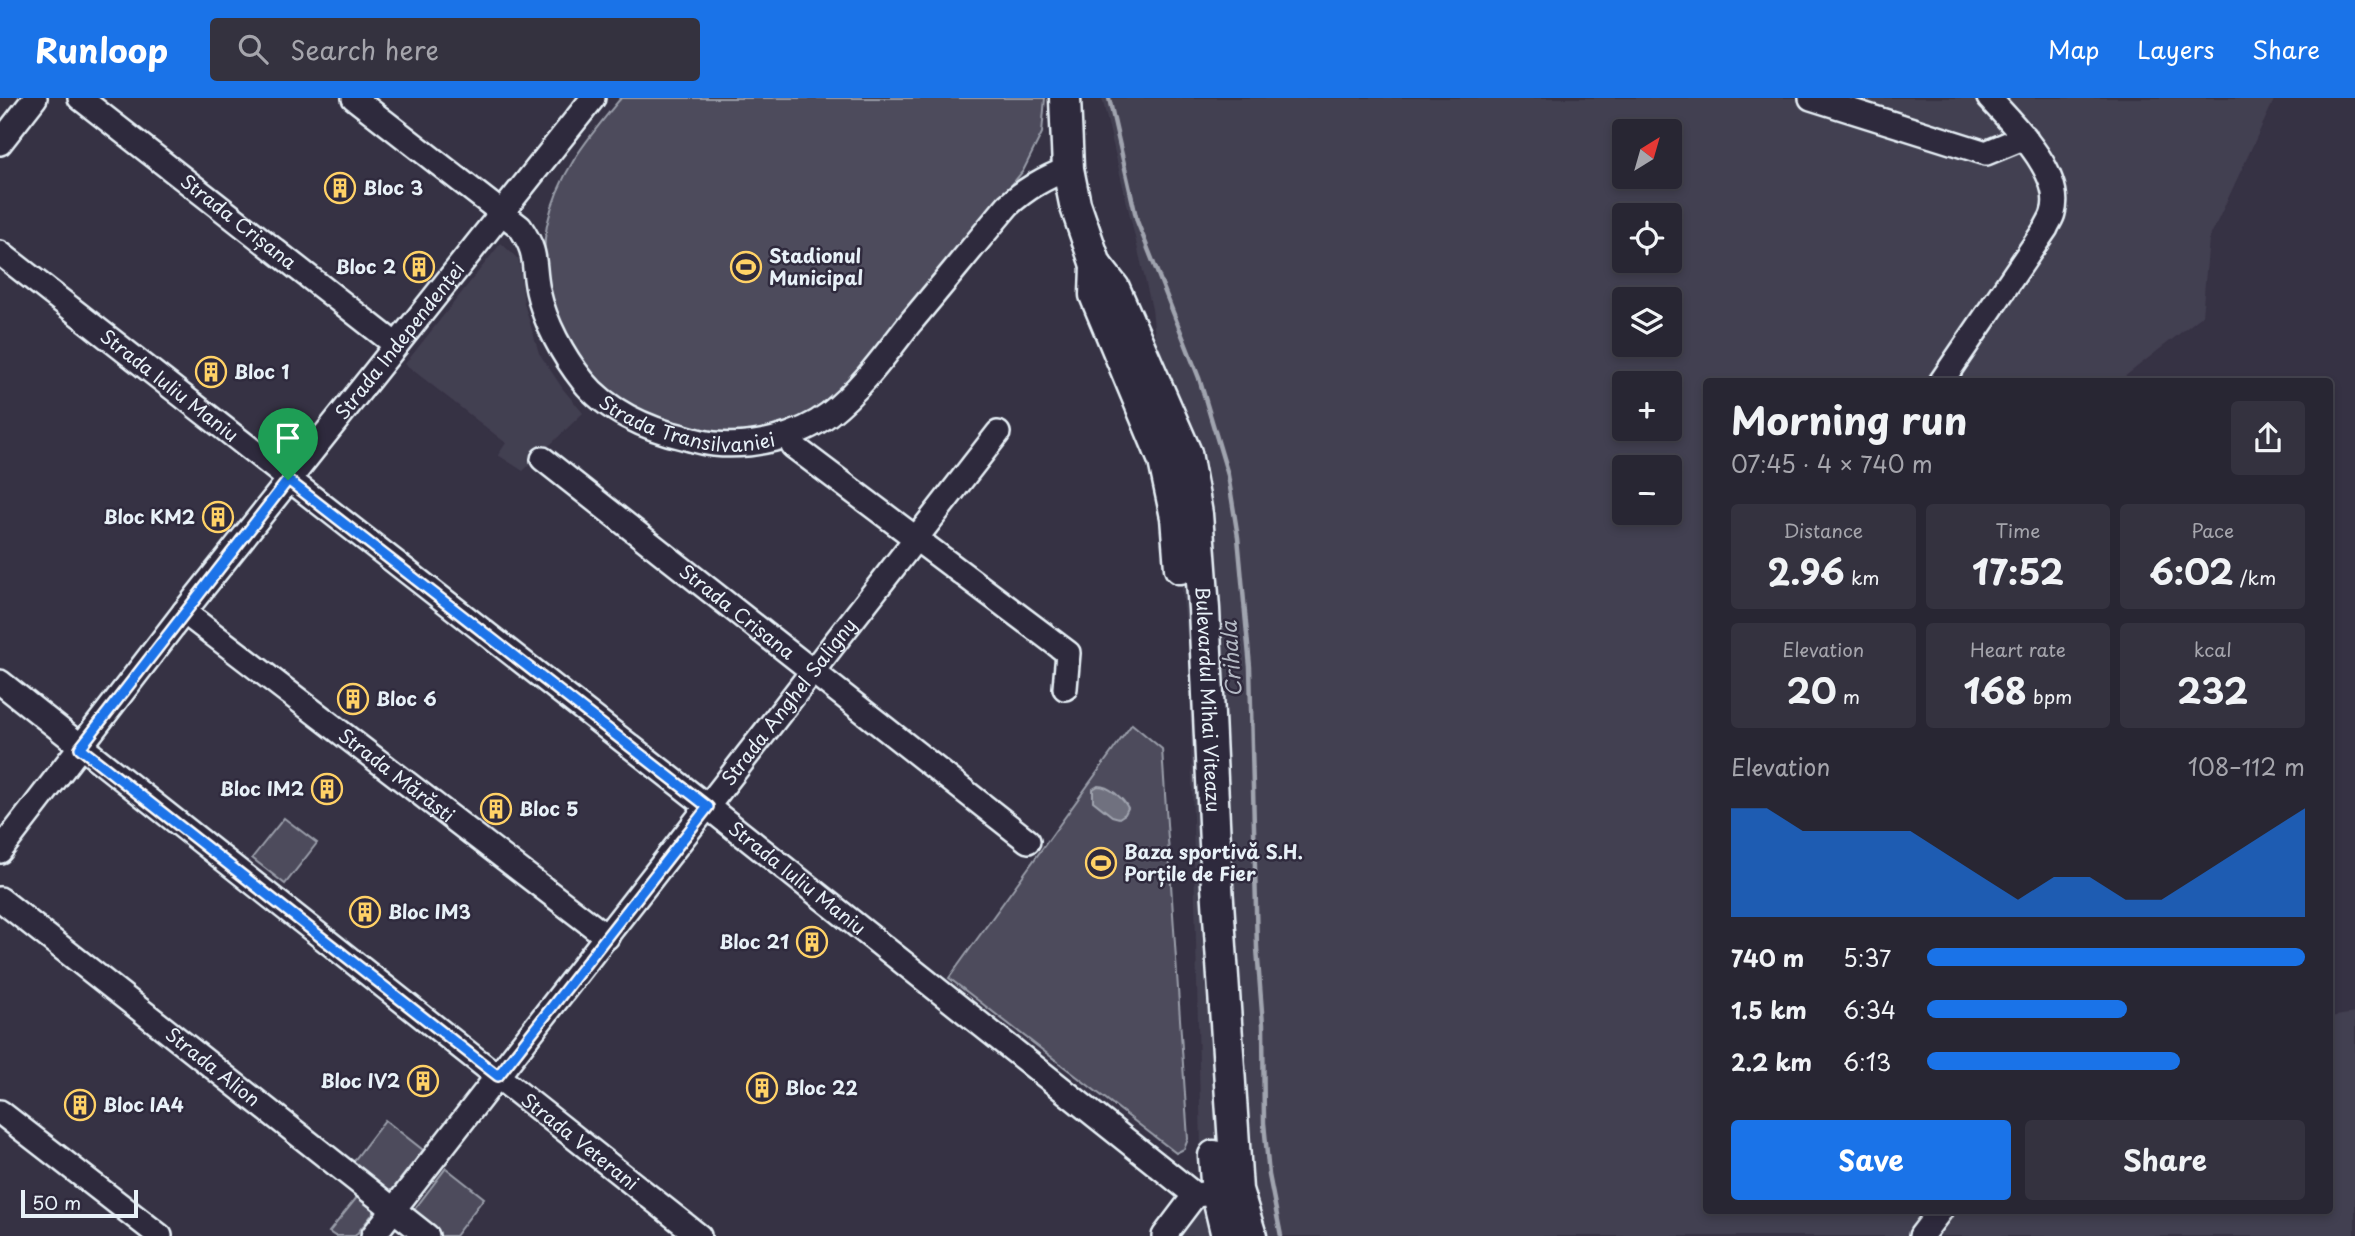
<!DOCTYPE html>
<html lang="en">
<head>
<meta charset="utf-8">
<style>
  :root { --surface:#282633; --page:#34323f; --text:#f1f3f6; --muted:#a5a5ac; --line:#44434e; --accent:#1a73e8 }
  body { margin:0; font-family:"Playpen Sans",sans-serif; background:var(--page); color:var(--text); height:100vh; display:flex; flex-direction:column; font-size:26px; white-space:nowrap }
  * { box-sizing:border-box; margin:0 }
  p { font-size:23px; color:var(--muted) }
  .icon { flex:none; width:38px; height:38px; fill:none; stroke:currentColor; stroke-width:2; stroke-linecap:round; stroke-linejoin:round }
  .map { position:relative; flex:1; overflow:hidden }
  .panel { position:absolute; left:1703px; top:280px; width:630px; height:836px; display:flex; flex-direction:column; background:var(--surface); border-radius:7px; box-shadow:0 4px 10px #0003,0 0 0 2px var(--line) }
  .panel>* { flex:none }
  .needle { width:46px; rotate:37deg }
  .tools { position:absolute; left:1612px; top:21px; display:grid; gap:14px }
  .tools a { display:grid; place-items:center; width:70px; height:70px; border-radius:7px; background:var(--surface); box-shadow:0 4px 10px #0003,0 0 0 2px var(--line); font-size:35px }
  .scale { position:absolute; left:21px; bottom:18px; width:117px; box-sizing:border-box; padding-left:7px; border:4px solid #e8f1f8; border-top:0; font-size:19px; line-height:24px; white-space:nowrap; color:#e8f1f8; -webkit-text-stroke:5px #2f2a3d; paint-order:stroke }
  .pin { position:absolute; display:grid; place-items:center; width:60px; height:60px; color:#fff; margin:-72px -30px; border-radius:50% 50% 50% 0; rotate:-45deg; box-shadow:0 0 7px #0007 }
  .pin .icon { rotate:45deg }
  .round { display:grid; place-items:center; flex:none; width:74px; height:74px; border-radius:7px; background:var(--page) }
  .summary { display:flex; align-items:center; justify-content:space-between; height:119px; padding:0 28px }
  h1 { font-size:38px; font-weight:700; line-height:52px }
  .figures { display:grid; grid-template-columns:repeat(3,1fr); gap:10px; height:119px; padding:7px 28px }
  .figures div { display:grid; align-content:center; border-radius:7px; background:var(--page); text-align:center }
  .figures b { font-size:35px; font-weight:700 }
  .figures small { font-size:19px; font-weight:400 }
  .figures p { font-size:19px }
  .chart { height:196px; padding:14px 28px }
  .chart p { display:flex; justify-content:space-between }
  .chart svg { width:100%; height:126px; margin-top:7px; fill:var(--accent); opacity:.7 }
  .action { display:flex; gap:14px; margin-top:auto; padding:14px 28px }
  .action a { flex:1; height:80px; border-radius:7px; background:var(--accent); color:#fff; font-size:28px; font-weight:700; line-height:80px; text-align:center }
  .action a+a { background:var(--page); color:var(--text) }
  ul { padding:0 28px; list-style:none; font-size:23px }
  li { display:grid; grid-template-columns:112px 84px 1fr; align-items:center; height:52px }
  li i { height:18px; border-radius:9px; background:var(--accent) }
  header { display:flex; align-items:center; gap:42px; box-sizing:border-box; height:98px; padding:0 35px; background:var(--accent); color:#fff }
  header strong { font-size:33px }
  nav { display:flex; gap:38px; margin-inline-start:auto; font-size:24px }
  .search { width:490px; height:63px; background:var(--page); display:flex; align-items:center; gap:18px; box-sizing:border-box; padding:0 24px; border-radius:7px; color:var(--muted); font-size:26px }
  .map>svg:first-child { display:block }
</style>
</head>
<body>
<header>
<strong>Runloop</strong>
<div class="search"><svg class="icon" aria-label="search" viewBox="0 0 24 24"><circle cx="10" cy="10" r="6"/><path d="M15 15l6 6"/></svg>Search here</div>
<nav><a>Map</a><a>Layers</a><a>Share</a></nav>
</header>
<div class="map">
<svg width="2355" height="1138" viewBox="0 0 2355 1138">
  <rect width="100%" height="100%" fill="#363244"/>
  <filter id="ink" filterUnits="userSpaceOnUse"><feTurbulence type="fractalNoise" baseFrequency=".0143" numOctaves="2"/><feDisplacementMap in="SourceGraphic" scale="14" xChannelSelector="R" yChannelSelector="G"/><feConvolveMatrix kernelMatrix="1 2 1 2 8 2 1 2 1" color-interpolation-filters="sRGB"/></filter>
  <g filter="url(#ink)">
    <!-- built -->
    <g fill="#433f51" fill-rule="evenodd">
      <path d="M1102,0H2275L2209,141L2202,218L2119,283L1706,284V1113H2329V919L2355,915V1138H1169L1202,1090L1189,558L1152,211ZM1624,33H1670V79H1624ZM1624,117H1670V163H1624ZM1624,201H1670V247H1624ZM1624,285H1670V331H1624ZM1624,369H1670V415H1624Z"/>
      <path d="M501,145L519,162L524,205L539,255L563,291L583,315L523,373L498,357L506,345L405,266Z"/>
    </g>
    <!-- green -->
    <g fill="#4d4b5c" stroke="#9a9eaa" stroke-width="2">
      <path d="M621,0H1045L1042,35L1023,73L844,293C834,300 825,308 814,314C787,331 744,340 712,337C702,336 691,331 681,328C667,323 649,320 636,313C576,280 533,195 547,127C558,75 588,40 621,0Z"/>
      <path d="M1132,626L1162,651L1188,1041L1184,1051L1176,1055L949,880Z"/>
      <path d="M284,720L317,745L285,786L252,760Z"/>
      <path d="M385,1022L423,1052L388,1097L350,1068Z"/>
      <path d="M446,1070L484,1100L455,1138H440L411,1116Z"/>
      <path d="M362,1093L380,1107L355,1138H335L329,1134Z"/>
    </g>
    <!-- water -->
    <path fill="#70717f" stroke="#a0a4af" stroke-width="2" d="M1098,688C1109,688 1123,700 1128,710L1125,716L1119,720L1112,718L1093,703V691Z"/>
    <g fill="none" stroke-linecap="round" stroke-linejoin="round">
      <!-- stream -->
      <path stroke="#a0a4af" stroke-width="4.5" d="M1109,0L1137,123L1199,280L1228,377L1238,439L1250,569L1257,850L1263,927L1264,1025L1269,1077L1281,1138"/>
      <!-- minor casing -->
      <g stroke="#e8f1f8" stroke-width="28">
        <g id="minor">
          <path id="s1" d="M80,0L396,247"/>
          <path id="s2" d="M354,0L520,129C539,157 532,164 538,193C545,225 563,258 583,283C606,312 647,331 683,339C693,342 703,345 714,346C751,350 799,339 829,316C861,291 885,257 910,225C943,186 975,146 1008,107C1027,90 1044,80 1068,71"/>
          <path d="M1811,0L1986,55L2025,39"/>
          <path d="M0,45L35,0"/>
          <path id="s3" d="M0,155L708,709L1195,1097L1231,1093"/>
          <path d="M1941,284L2046,130C2048,125 2052,120 2053,115C2065,77 2012,25 1989,0"/>
          <path d="M793,348L1068,555L1065,590"/>
          <path id="s4" d="M543,361L1028,743"/>
          <path id="s5" d="M184,514L607,839"/>
          <path id="s6" d="M0,584L699,1138"/>
          <path id="s7" d="M0,753L184,514L593,0"/>
          <path id="s8" d="M0,801L427,1138"/>
          <path d="M0,1014L160,1138"/>
          <path id="s9" d="M373,1138L998,335"/>
          <path d="M1164,1138L1195,1097"/>
          <path d="M1921,1138L1940,1113"/>
        </g>
      </g>
      <!-- major casing -->
      <g stroke="#e8f1f8" stroke-width="35">
        <g id="major">
          <path id="s10" d="M1065,0L1068,71L1075,106L1096,167L1114,190L1186,355L1197,416L1204,511L1217,788L1237,1092L1251,1138"/>
          <path d="M1096,167L1095,197L1164,363L1176,419L1180,470"/>
          <path d="M1214,1058L1217,1096L1227,1138"/>
        </g>
      </g>
      <!-- minor -->
      <use href="#minor" stroke="#2f2a3d" stroke-width="23"/>
      <!-- major -->
      <use href="#major" stroke="#2f2a3d" stroke-width="30"/>
    </g>
  </g>
  <g fill="none" stroke-linecap="round" stroke-linejoin="round" filter="url(#ink)">
    <!-- route casing -->
    <g stroke="#fff" stroke-width="14">
      <path id="route" d="M288,382L708,709L498,978L80,650Z"/>
    </g>
    <!-- route -->
    <use href="#route" stroke="#1a73e8" stroke-width="9"/>
  </g>
  <!-- icons -->
  <defs>
    <g id="building-ring" transform="scale(1.575)"><circle r="9.5" fill="#2f2a3d" stroke="#ffd166" stroke-width="1.5"/><path d="M-4-6H4V6H1V3H-1V6H-4ZM-2.5-4.3h1.7v1.8h-1.7ZM.8-4.3h1.7v1.8H.8ZM-2.5-1h1.7V.8h-1.7ZM.8-1h1.7V.8H.8Z" fill="#ffd166"/></g>
    <g id="stadium-ring" transform="scale(1.575)"><circle r="9.5" fill="#2f2a3d" stroke="#ffd166" stroke-width="1.5"/><path d="M0-5a6.5 5 0 1 0 0 10a6.5 5 0 1 0 0-10ZM-3.5-1.8h7v3.6h-7Z" fill="#ffd166"/></g>
  </defs>
  <g fill-rule="evenodd">
    <use href="#building-ring" x="340" y="90"/>
    <use href="#building-ring" x="419" y="169"/>
    <use href="#stadium-ring" x="746" y="169"/>
    <use href="#building-ring" x="211" y="274"/>
    <use href="#building-ring" x="218" y="419"/>
    <use href="#building-ring" x="353" y="601"/>
    <use href="#building-ring" x="327" y="691"/>
    <use href="#building-ring" x="496" y="711"/>
    <use href="#stadium-ring" x="1101" y="765"/>
    <use href="#building-ring" x="365" y="814"/>
    <use href="#building-ring" x="812" y="844"/>
    <use href="#building-ring" x="423" y="983"/>
    <use href="#building-ring" x="762" y="990"/>
    <use href="#building-ring" x="80" y="1007"/>
  </g>
  <g text-anchor="middle" stroke-width="5" stroke-linejoin="round" paint-order="stroke">
    <!-- poi labels -->
    <g font-size="19" font-weight="bold" fill="#e8f1f8" stroke="#2f2a3d" text-anchor="start">
      <text x="363" y="97">Bloc 3</text>
      <text x="769" y="165">Stadionul<tspan x="769" dy="22">Municipal</tspan></text>
      <text x="396" y="176" text-anchor="end">Bloc 2</text>
      <text x="234" y="281">Bloc 1</text>
      <text x="195" y="426" text-anchor="end">Bloc KM2</text>
      <text x="376" y="608">Bloc 6</text>
      <text x="304" y="698" text-anchor="end">Bloc IM2</text>
      <text x="519" y="718">Bloc 5</text>
      <text x="1124" y="761">Baza sportivă S.H.<tspan x="1124" dy="22">Porțile de Fier</tspan></text>
      <text x="388" y="821">Bloc IM3</text>
      <text x="789" y="851" text-anchor="end">Bloc 21</text>
      <text x="400" y="990" text-anchor="end">Bloc IV2</text>
      <text x="785" y="997">Bloc 22</text>
      <text x="103" y="1014">Bloc IA4</text>
    </g>
    <!-- street labels -->
    <g font-size="19" fill="#e8f1f8" stroke="#2f2a3d">
      <text dy="7" stroke="none"><textPath href="#s1" startOffset="201">Strada Crișana</textPath></text>
      <text dy="7" stroke="none"><textPath href="#s7" startOffset="648">Strada Independenței</textPath></text>
      <text dy="7" stroke="none"><textPath href="#s3" startOffset="215">Strada Iuliu Maniu</textPath></text>
      <text dy="7" stroke="none"><textPath href="#s2" startOffset="497">Strada Transilvaniei</textPath></text>
      <text dy="7" stroke="none"><textPath href="#s4" startOffset="247">Strada Crișana</textPath></text>
      <text dy="7" stroke="none"><textPath href="#s10" startOffset="628">Bulevardul Mihai Viteazu</textPath></text>
      <text dy="7" stroke="none"><textPath href="#s9" startOffset="677">Strada Anghel Saligny</textPath></text>
      <text dy="7" stroke="none"><textPath href="#s5" startOffset="268">Strada Mărăști</textPath></text>
      <text dy="7" stroke="none"><textPath href="#s3" startOffset="1013">Strada Iuliu Maniu</textPath></text>
      <text dy="7" stroke="none"><textPath href="#s8" startOffset="271">Strada Alion</textPath></text>
      <text dy="7" stroke="none"><textPath href="#s6" startOffset="740">Strada Veterani</textPath></text>
    </g>
    <!-- water labels -->
    <g font-size="21" font-style="italic" fill="#b2b7c2" stroke="#2f2a3d">
      <text transform="translate(1232 561) rotate(-94)" y="7">Crihala</text>
    </g>
  </g>
</svg>
<div class="tools">
<a><svg class="needle" viewBox="-14 -14 28 28"><path d="M0-13l5 13h-10z" fill="#e53935"/><path d="M0 13l5-13h-10z" fill="#a5a5ac"/></svg></a>
<a><svg class="icon" aria-label="locate" viewBox="0 0 24 24"><circle cx="12" cy="12" r="6"/><path d="M12 2v4M12 18v4M2 12h4M18 12h4"/></svg></a>
<a><svg class="icon" aria-label="layers" viewBox="0 0 24 24"><path d="M12 4l9 5-9 5-9-5zM3 14l9 5 9-5"/></svg></a>
<a>+</a>
<a>−</a>
</div>
<div class="scale">50 m</div>
<div class="pin" style="left:288px;top:382px;background:#1e9e55"><svg class="icon" aria-label="arrive" viewBox="0 0 24 24"><path d="M6 21V4h12l-3 4 3 4H6"/></svg></div>
<section class="panel">
<div class="summary"><div><h1>Morning run</h1><p>07:45 · 4 × 740 m</p></div><a class="round"><svg class="icon" aria-label="share" viewBox="0 0 24 24"><path d="M12 15V3M7 8l5-5 5 5M5 13v7h14v-7"/></svg></a></div>
<div class="figures">
<div><p>Distance</p><b>2.96<small> km</small></b></div>
<div><p>Time</p><b>17:52</b></div>
<div><p>Pace</p><b>6:02<small> /km</small></b></div>
</div>
<div class="figures">
<div><p>Elevation</p><b>20<small> m</small></b></div>
<div><p>Heart rate</p><b>168<small> bpm</small></b></div>
<div><p>kcal</p><b>232</b></div>
</div>
<div class="chart"><p><span>Elevation</span>108–112 m</p>
<svg viewBox="0 0 160 44" preserveAspectRatio="none"><path d="M0 44V6L10 6L20 14L30 14L40 14L50 14L60 22L70 30L80 38L90 30L100 30L110 38L120 38L130 30L140 22L150 14L160 6V44z"/></svg>
</div>
<ul>
<li><b>740 m</b>5:37<i style="width:100%"></i></li>
<li><b>1.5 km</b>6:34<i style="width:53%"></i></li>
<li><b>2.2 km</b>6:13<i style="width:67%"></i></li>
</ul>
<div class="action"><a>Save</a><a>Share</a></div>
</section>
</div>
</body>
</html>
